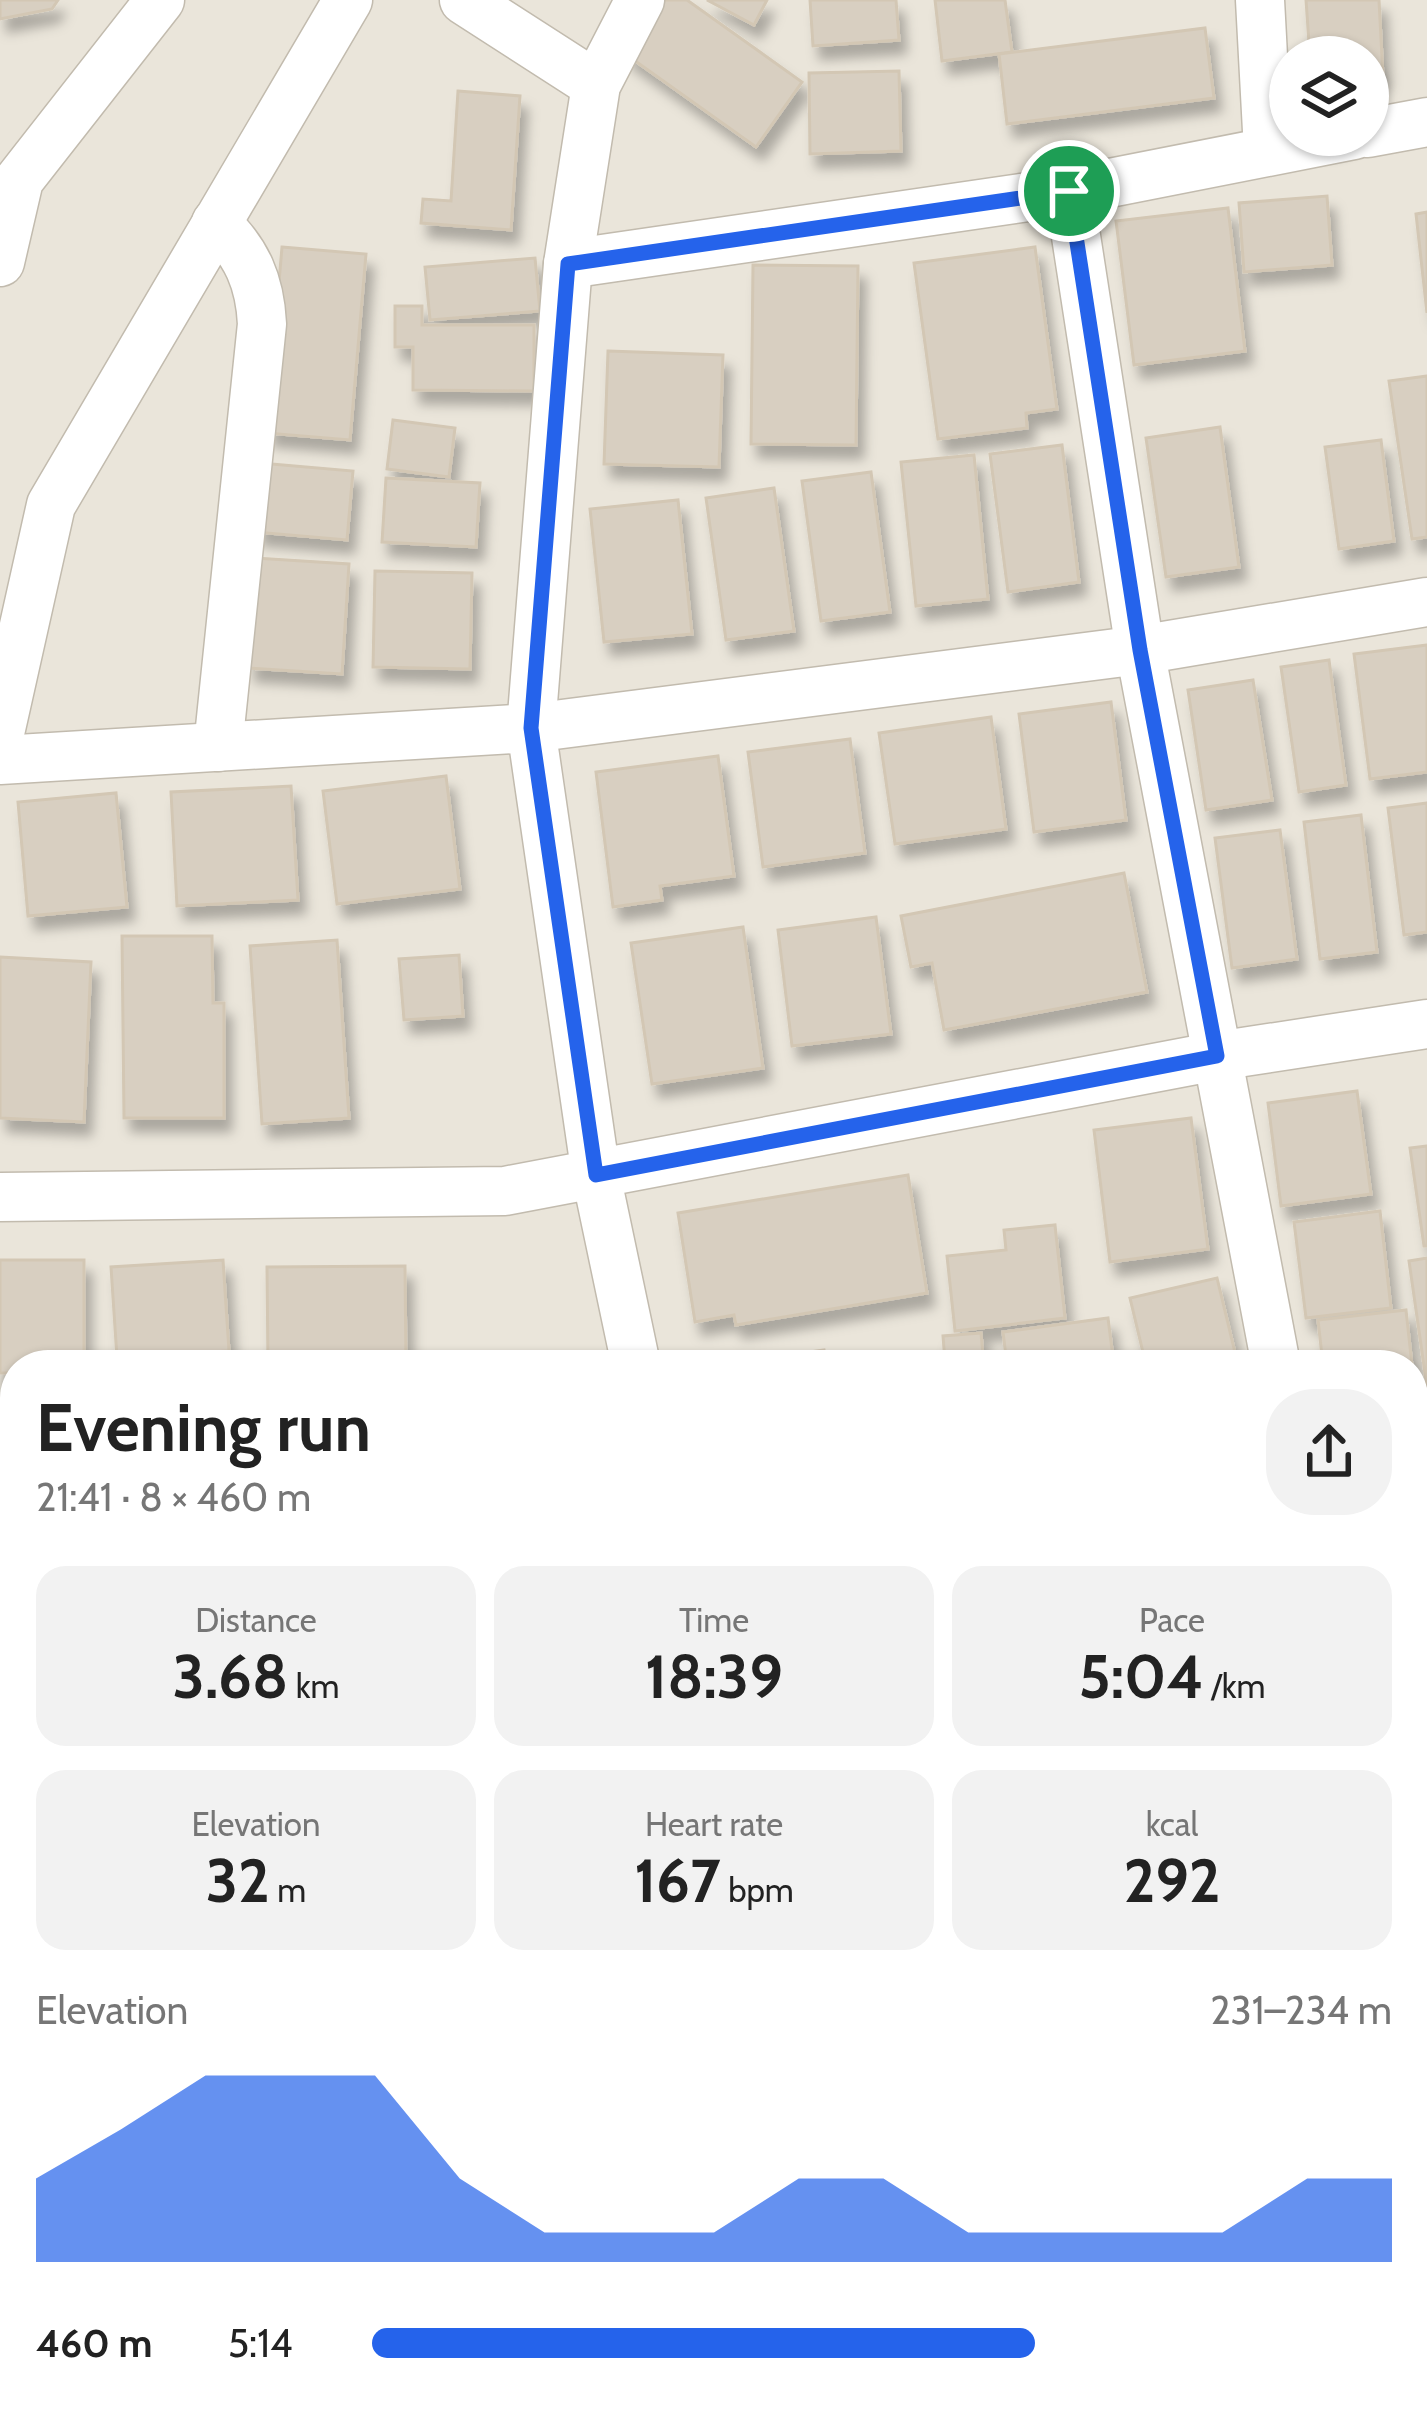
<!DOCTYPE html>
<html lang="en">
<head>
<meta charset="utf-8">
<style>
  :root { --surface:#fff; --page:#f2f2f2; --text:#222; --muted:#767676; --accent:#2563eb }
  body { margin:0; font-family:Cabin,sans-serif; background:var(--page); color:var(--text); height:100vh; display:flex; flex-direction:column; font-size:45px; white-space:nowrap }
  * { box-sizing:border-box; margin:0 }
  p { font-size:39px; color:var(--muted) }
  .icon { flex:none; width:66px; height:66px; fill:none; stroke:currentColor; stroke-width:2; stroke-linecap:round; stroke-linejoin:round }
  .map { position:relative; flex:1; overflow:hidden }
  .sheet { position:absolute; left:0px; top:1350px; width:1428px; height:1062px; display:flex; flex-direction:column; background:var(--surface); border-radius:48px 48px 0 0; box-shadow:0 3px 9px #0004 }
  .sheet>* { flex:none }
  .buttons { position:absolute; left:1269px; top:36px; display:grid; gap:24px }
  .buttons a { display:grid; place-items:center; width:120px; height:120px; border-radius:50%; background:var(--surface); box-shadow:0 3px 9px #0004; font-size:60px }
  .pin { position:absolute; display:grid; place-items:center; width:102px; height:102px; color:#fff; margin:-51px; border:6px solid #fff; border-radius:50%; box-shadow:0 3px 12px #0007 }
  .round { display:grid; place-items:center; flex:none; width:126px; height:126px; border-radius:48px; background:var(--page) }
  .headline { display:flex; align-items:center; justify-content:space-between; height:204px; padding:0 36px }
  h1 { font-size:66px; font-weight:700; line-height:90px }
  .stats { display:grid; grid-template-columns:repeat(3,1fr); gap:18px; height:204px; padding:12px 36px }
  .stats div { display:grid; align-content:center; border-radius:30px; background:var(--page); text-align:center }
  .stats b { font-size:60px; font-weight:700 }
  .stats small { font-size:33px; font-weight:400 }
  .stats p { font-size:33px }
  .chart { height:336px; padding:24px 36px }
  .chart p { display:flex; justify-content:space-between }
  .chart svg { width:100%; height:216px; margin-top:12px; fill:var(--accent); opacity:.7 }
  ul { padding:0 36px; list-style:none; font-size:39px }
  li { display:grid; grid-template-columns:192px 144px 1fr; align-items:center; height:90px }
  li i { height:30px; border-radius:15px; background:var(--accent) }
  .map>svg:first-child { display:block }
</style>
</head>
<body>
<div class="map">
<svg width="1427" height="2412" viewBox="0 0 1427 2412">
  <defs>
    <pattern id="park-dots" width="8" height="8" patternUnits="userSpaceOnUse" patternTransform="scale(3)"><rect width="8" height="8" fill="#d2eab5"/><path d="M2 2h.1M6 6h.1" fill="none" stroke="#b6ca9c" stroke-width="1.8" stroke-linecap="round"/></pattern>
    <filter id="shadow"><feDropShadow dx="7" dy="13" stdDeviation="6" flood-color="#0004"/></filter>
  </defs>
  <rect width="100%" height="100%" fill="#f6f3ec"/>
  <!-- residential -->
  <path fill="#eae5da" fill-rule="evenodd" d="M0,0H1427V2412H0ZM1290,57H1368V135H1290ZM15,1365H1413V2397H15Z"/>
  <!-- park -->
  <path fill="url(#park-dots)" d="M1413,2161L1427,2234V2402L1374,2412H1267L1265,2397H1413Z"/>
  <!-- building -->
  <g fill="#d8cfc1" stroke="#d3c7b4" stroke-width="3" filter="url(#shadow)">
    <path d="M0,0H58L52,9L0,19Z"/>
    <path d="M663,0H687L802,82L756,147L624,53Z"/>
    <path d="M707,0H767L754,25Z"/>
    <path d="M810,0H896L899,40L813,46Z"/>
    <path d="M935,0H1005L1012,52L942,61Z"/>
    <path d="M1306,0H1379L1383,76L1368,77V57H1310Z"/>
    <path d="M1205,28L1214,98L1007,124L999,54Z"/>
    <path d="M899,71L901,151L810,154L809,73Z"/>
    <path d="M458,91L520,96L511,230L421,223L423,199L451,201Z"/>
    <path d="M1327,196L1332,265L1244,272L1239,203Z"/>
    <path d="M1228,208L1245,351L1134,365L1116,221Z"/>
    <path d="M1427,212V313L1416,214Z"/>
    <path d="M282,247L366,254L350,440L266,433Z"/>
    <path d="M1035,247L1057,409L1026,413L1027,428L938,439L914,263Z"/>
    <path d="M535,258L540,311L430,320L425,267Z"/>
    <path d="M753,265L858,266L856,445L751,444Z"/>
    <path d="M395,306H422V325H534V391L413,390V347H395Z"/>
    <path d="M608,351L723,355L719,467L604,464Z"/>
    <path d="M1427,376V537L1412,539L1389,381Z"/>
    <path d="M393,420L455,428L449,477L387,469Z"/>
    <path d="M1220,427L1239,567L1166,577L1146,438Z"/>
    <path d="M1381,440L1394,541L1339,549L1325,447Z"/>
    <path d="M1062,445L1079,582L1008,592L990,454Z"/>
    <path d="M974,455L988,599L916,606L901,462Z"/>
    <path d="M260,463L353,471L347,540L255,532Z"/>
    <path d="M871,472L890,612L821,621L802,481Z"/>
    <path d="M386,478L480,483L476,547L382,542Z"/>
    <path d="M774,488L794,631L726,640L706,498Z"/>
    <path d="M678,500L692,634L604,642L590,509Z"/>
    <path d="M255,558L349,564L342,674L248,668Z"/>
    <path d="M375,571L472,573L470,669L373,667Z"/>
    <path d="M1427,645V772L1370,779L1354,654Z"/>
    <path d="M1329,660L1346,785L1299,792L1281,667Z"/>
    <path d="M1253,680L1272,800L1206,810L1188,690Z"/>
    <path d="M1111,702L1126,820L1034,832L1019,714Z"/>
    <path d="M991,717L1006,829L895,844L879,733Z"/>
    <path d="M850,739L865,853L763,867L748,752Z"/>
    <path d="M718,756L734,876L660,886L662,900L613,907L596,772Z"/>
    <path d="M446,776L460,889L337,904L323,791Z"/>
    <path d="M291,786L298,900L177,906L171,792Z"/>
    <path d="M116,793L127,907L28,916L18,802Z"/>
    <path d="M1427,803V932L1404,935L1388,808Z"/>
    <path d="M1361,815L1377,952L1320,959L1304,822Z"/>
    <path d="M1280,830L1297,959L1232,968L1215,838Z"/>
    <path d="M1124,873L1147,992L944,1030L932,963L911,967L901,916Z"/>
    <path d="M876,917L891,1034L792,1046L778,930Z"/>
    <path d="M743,927L763,1068L652,1084L631,943Z"/>
    <path d="M122,936H212L213,1003H224V1118H124Z"/>
    <path d="M337,940L349,1118L262,1124L250,946Z"/>
    <path d="M459,955L463,1016L404,1020L399,959Z"/>
    <path d="M0,957L91,962L84,1122L0,1118Z"/>
    <path d="M1357,1091L1371,1194L1281,1206L1268,1103Z"/>
    <path d="M1191,1118L1208,1249L1110,1262L1094,1130Z"/>
    <path d="M1427,1146V1246H1424L1410,1148Z"/>
    <path d="M908,1175L927,1293L736,1325L734,1315L695,1322L678,1213Z"/>
    <path d="M1380,1211L1391,1308L1306,1318L1294,1222Z"/>
    <path d="M1055,1225L1065,1318L955,1331L947,1256L1006,1250L1004,1230Z"/>
    <path d="M1427,1258V1387L1409,1261Z"/>
    <path d="M0,1260H84V1365H15V1373H0Z"/>
    <path d="M223,1260L229,1351L117,1358L111,1267Z"/>
    <path d="M405,1266L406,1365H268L267,1267Z"/>
    <path d="M1217,1278L1238,1365H1146L1130,1298Z"/>
    <path d="M1406,1310L1412,1365H1323L1318,1320Z"/>
    <path d="M1108,1318L1114,1365H1007L1003,1332Z"/>
    <path d="M981,1333L983,1355L964,1357V1365H912L945,1362L943,1336Z"/>
    <path d="M824,1350L826,1365H718Z"/>
    <path d="M8,1419H15V1483L6,1482Z"/>
    <rect x="7" y="1518" width="8" height="71"/>
    <path d="M1427,1518V1642L1413,1644V1521Z"/>
    <path d="M1427,1682V1838L1413,1839V1683Z"/>
    <path d="M0,1806L15,1807V1926L0,1925Z"/>
    <path d="M0,2045L15,2046V2144L0,2143Z"/>
    <path d="M15,2188V2310L9,2311L0,2244V2190Z"/>
    <path d="M0,2384H4L7,2412H0Z"/>
    <path d="M460,2397H555L461,2409Z"/>
    <path d="M666,2397H780L783,2412H668Z"/>
    <path d="M913,2397H982L984,2412H915Z"/>
    <path d="M1008,2397H1169L1171,2412H1010Z"/>
  </g>
  <g fill="none" stroke-linecap="round" stroke-linejoin="round">
    <!-- street casing -->
    <g stroke="#c2bbae" stroke-width="51">
      <g id="street">
        <path d="M464,0L596,85"/>
        <path d="M1260,0L1268,150"/>
        <path d="M1368,133L1427,122"/>
        <path d="M1069,191L1140,650L1276,1365"/>
        <path d="M216,223C247,252 260,282 262,324L218,747"/>
        <path d="M0,262L19,180L160,0"/>
        <path d="M568,264L1069,191L1354,135"/>
        <path d="M0,733L51,505L348,0"/>
        <path d="M0,760L531,728L1140,650L1427,602"/>
        <path d="M0,1197L505,1191L1217,1056L1427,1024"/>
        <path d="M636,1365L596,1175L531,728L568,264L596,85L640,0"/>
        <path d="M1413,1486L1427,1484"/>
        <path d="M0,1606L15,1605"/>
        <path d="M1413,1919L1427,1918"/>
        <path d="M0,1996L15,1997"/>
        <path d="M1413,2025L1427,2096"/>
        <path d="M0,2336L15,2335"/>
        <path d="M255,2397L256,2412"/>
        <path d="M588,2397L589,2412"/>
        <path d="M847,2397L850,2412"/>
        <path d="M1232,2397L1233,2412"/>
      </g>
    </g>
    <!-- street -->
    <use href="#street" stroke="#fff" stroke-width="48"/>
  </g>
  <g fill="none" stroke-linecap="round" stroke-linejoin="round">
    <!-- route casing -->
    <g stroke="#fff" stroke-width="24">
      <path id="route" d="M1069,191L1140,650L1217,1056L596,1175L531,728L568,264Z"/>
    </g>
    <!-- route -->
    <use href="#route" stroke="#2563eb" stroke-width="15"/>
  </g>
</svg>
<div class="buttons">
<a><svg class="icon" aria-label="layers" viewBox="0 0 24 24"><path d="M12 4l9 5-9 5-9-5zM3 14l9 5 9-5"/></svg></a>
</div>
<div class="pin" style="left:1069px;top:191px;background:#1e9e55"><svg class="icon" aria-label="arrive" viewBox="0 0 24 24"><path d="M6 21V4h12l-3 4 3 4H6"/></svg></div>
<section class="sheet">
<div class="headline"><div><h1>Evening run</h1><p>21:41 · 8 × 460 m</p></div><a class="round"><svg class="icon" aria-label="share" viewBox="0 0 24 24"><path d="M12 15V3M7 8l5-5 5 5M5 13v7h14v-7"/></svg></a></div>
<div class="stats">
<div><p>Distance</p><b>3.68<small> km</small></b></div>
<div><p>Time</p><b>18:39</b></div>
<div><p>Pace</p><b>5:04<small> /km</small></b></div>
</div>
<div class="stats">
<div><p>Elevation</p><b>32<small> m</small></b></div>
<div><p>Heart rate</p><b>167<small> bpm</small></b></div>
<div><p>kcal</p><b>292</b></div>
</div>
<div class="chart"><p><span>Elevation</span>231–234 m</p>
<svg viewBox="0 0 160 44" preserveAspectRatio="none"><path d="M0 44V27L10 17L20 6L30 6L40 6L50 27L60 38L70 38L80 38L90 27L100 27L110 38L120 38L130 38L140 38L150 27L160 27V44z"/></svg>
</div>
<ul>
<li><b>460 m</b>5:14<i style="width:65%"></i></li>
</ul>
</section>
</div>
</body>
</html>
